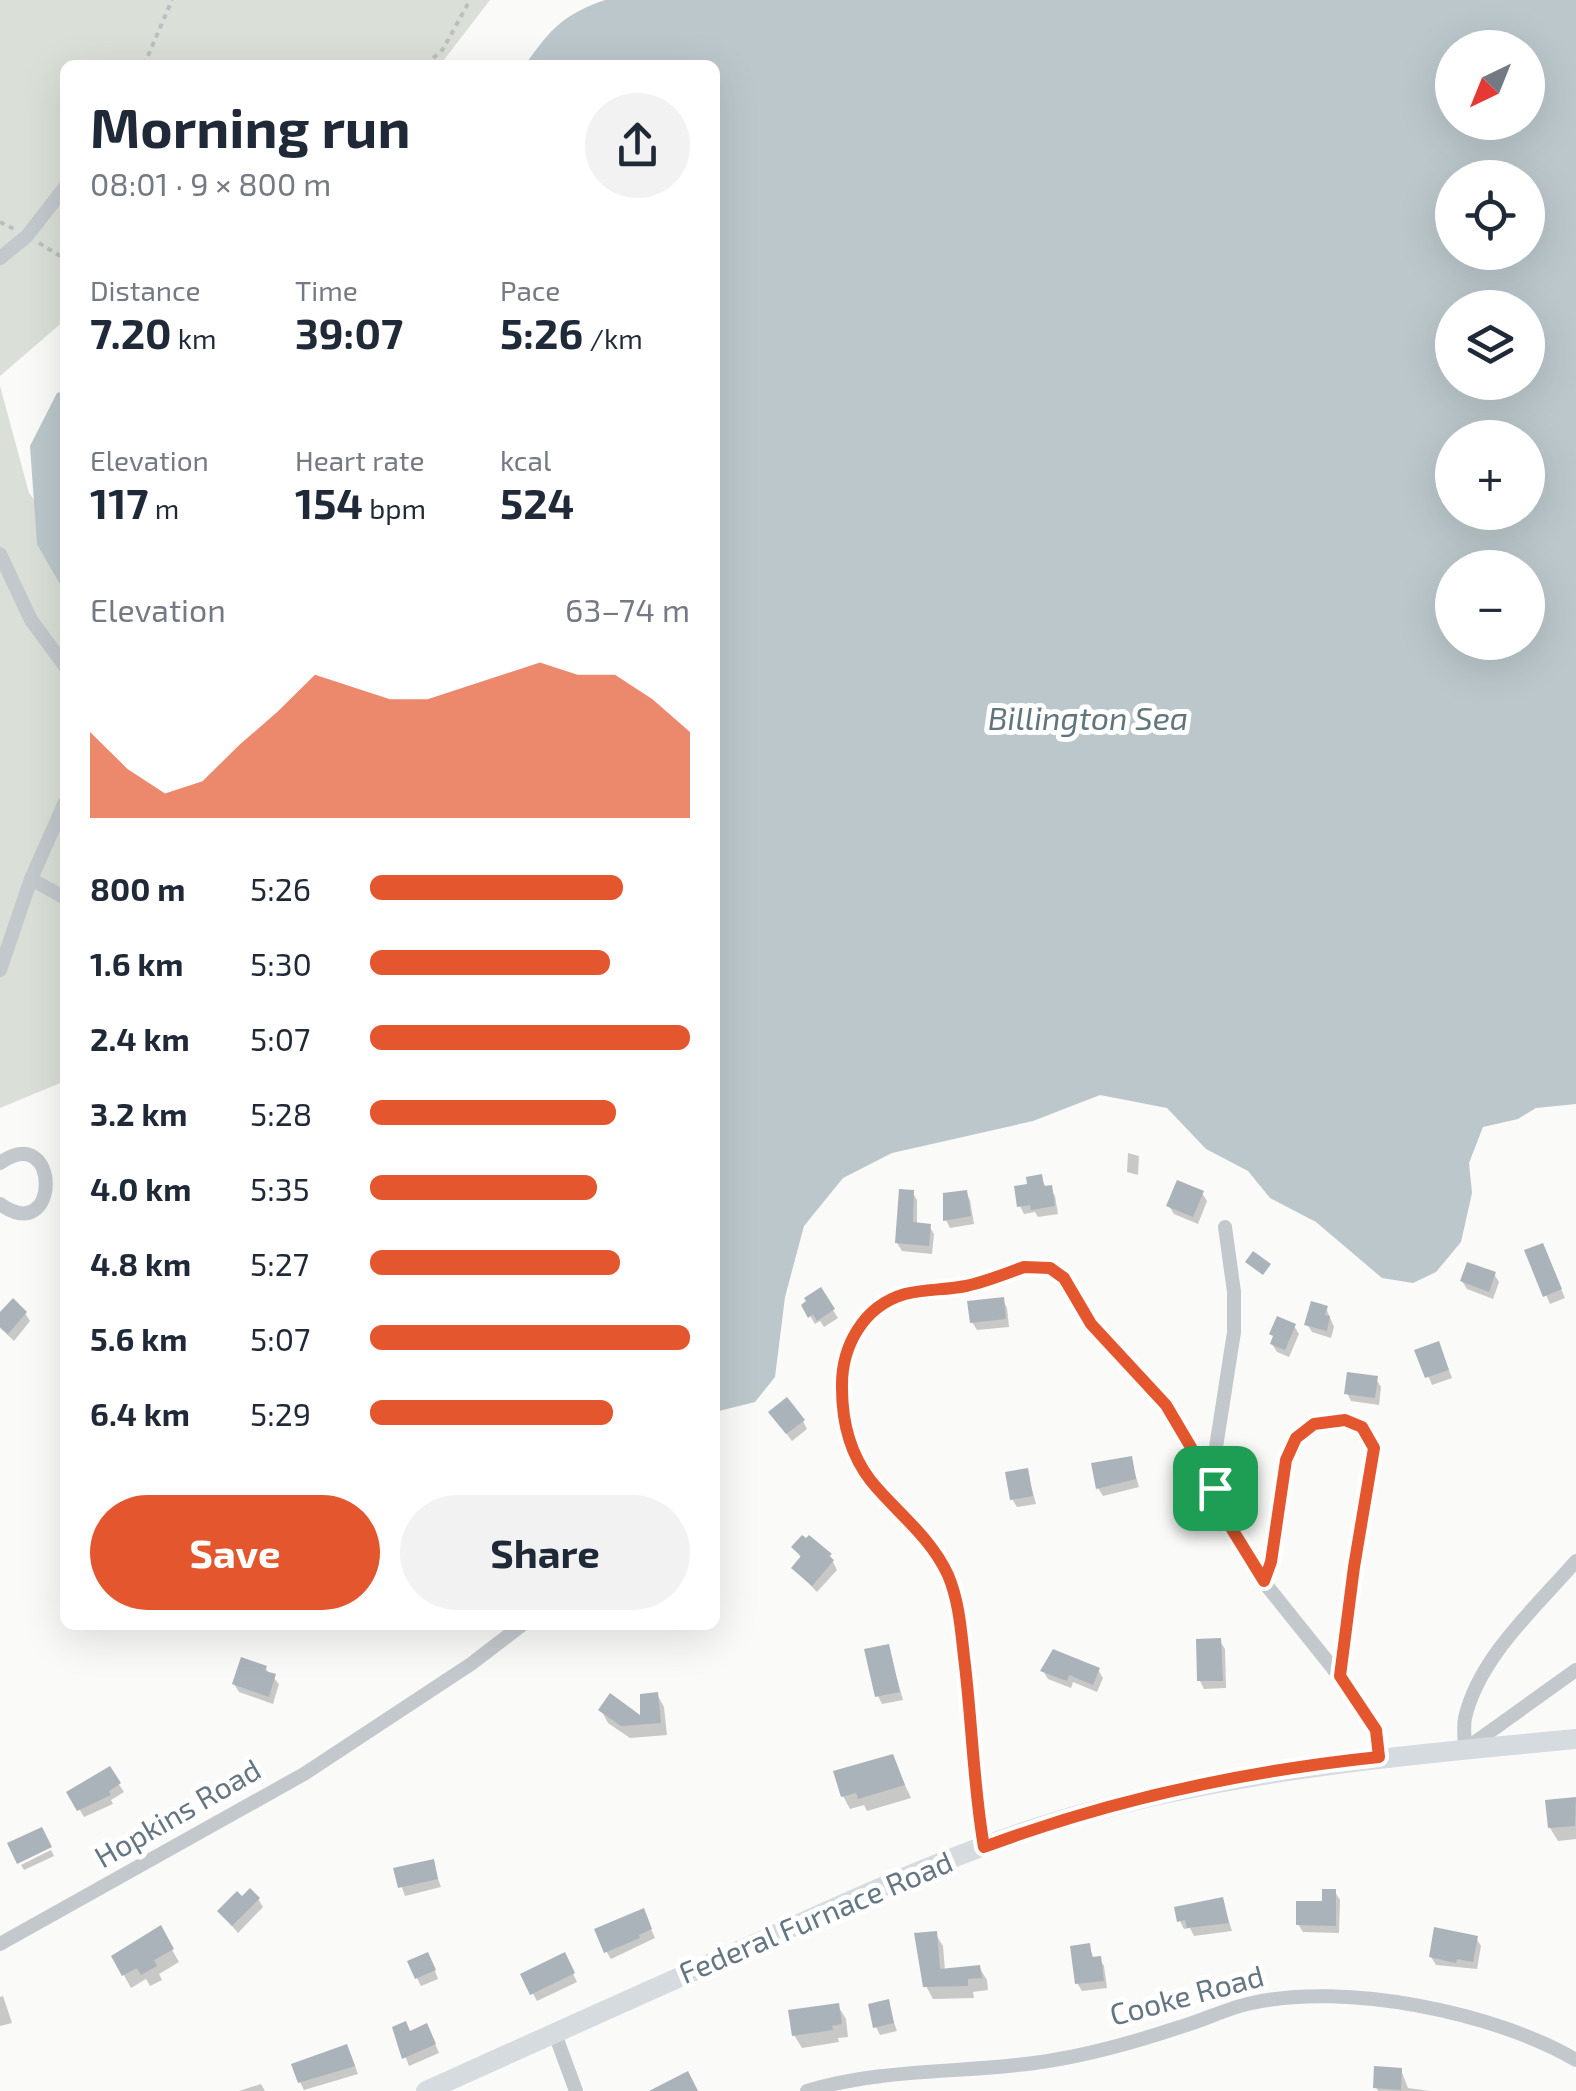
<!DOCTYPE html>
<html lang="en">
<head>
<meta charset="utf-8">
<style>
  :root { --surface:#fff; --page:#f2f2f3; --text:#1f2937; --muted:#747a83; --accent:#e4572e }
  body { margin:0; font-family:"Exo 2",sans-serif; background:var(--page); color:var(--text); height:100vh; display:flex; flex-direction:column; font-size:38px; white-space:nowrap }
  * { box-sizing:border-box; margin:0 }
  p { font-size:32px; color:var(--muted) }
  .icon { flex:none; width:55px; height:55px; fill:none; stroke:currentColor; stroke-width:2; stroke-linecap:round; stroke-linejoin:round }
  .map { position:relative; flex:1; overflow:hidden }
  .drawer { position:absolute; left:60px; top:60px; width:660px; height:1570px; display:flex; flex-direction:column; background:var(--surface); border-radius:15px; box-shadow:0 10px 40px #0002 }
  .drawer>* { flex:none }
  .needle { width:65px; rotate:223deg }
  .buttons { position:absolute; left:1435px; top:30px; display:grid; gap:20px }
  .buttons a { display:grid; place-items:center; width:110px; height:110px; border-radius:50%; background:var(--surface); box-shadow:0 10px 40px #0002; font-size:50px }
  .pin { position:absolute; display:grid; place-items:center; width:85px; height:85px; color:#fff; margin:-42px; border-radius:20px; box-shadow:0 5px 15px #0006 }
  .round { display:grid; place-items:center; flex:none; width:105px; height:105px; border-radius:52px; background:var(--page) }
  .overview { display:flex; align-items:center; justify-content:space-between; height:170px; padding:0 30px }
  h1 { font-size:55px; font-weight:700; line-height:75px }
  .stats { display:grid; grid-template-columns:repeat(3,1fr); gap:15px; height:170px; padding:10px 30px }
  .stats div { display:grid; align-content:center }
  .stats b { font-size:42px; font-weight:700 }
  .stats small { font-size:28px; font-weight:400 }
  .stats p { font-size:28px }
  .chart { height:280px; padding:20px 30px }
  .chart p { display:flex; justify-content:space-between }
  .chart svg { width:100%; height:180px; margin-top:10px; fill:var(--accent); opacity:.7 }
  .button { display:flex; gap:20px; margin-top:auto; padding:20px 30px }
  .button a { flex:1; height:115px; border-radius:60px; background:var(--accent); color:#fff; font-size:40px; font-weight:700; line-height:115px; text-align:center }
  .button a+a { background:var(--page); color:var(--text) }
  ul { padding:0 30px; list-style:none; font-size:32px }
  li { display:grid; grid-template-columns:160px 120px 1fr; align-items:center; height:75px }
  li i { height:25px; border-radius:12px; background:var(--accent) }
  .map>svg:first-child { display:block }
</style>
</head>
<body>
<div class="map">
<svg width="1576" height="2091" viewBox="0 0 1576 2091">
  <rect width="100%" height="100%" fill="#fafaf8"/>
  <!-- green -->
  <g fill="#dadfd7">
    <path d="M0,0H490L440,65H65V320L0,376Z"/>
    <path d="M0,386L29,493L65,542V1081L0,1108Z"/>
  </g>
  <!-- water -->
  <g fill="#bbc7cb" fill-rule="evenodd">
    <path d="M605,0H1576V1104L1536,1108L1518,1119L1483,1127L1469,1163L1472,1193L1461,1242L1436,1272L1413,1283L1382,1278L1316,1222L1270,1198L1248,1171L1206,1149L1167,1108L1100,1095L1033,1121L892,1153L843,1178L804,1226L785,1297L775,1377L755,1402L715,1412V65H525C551,29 562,15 605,0ZM1452,48H1528V122H1452ZM1452,178H1528V252H1452ZM1452,308H1528V382H1452ZM1452,438H1528V512H1452ZM1452,568H1528V642H1452Z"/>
    <path d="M65,391V593L37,544L30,446L57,393Z"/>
  </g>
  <!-- shadow -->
  <g fill="#0003">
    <path d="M1128,1153L1139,1156L1138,1175L1127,1172Z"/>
    <path d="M1041,1177L1046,1188H1050L1055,1196L1058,1214L1038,1217L1035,1212L1024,1214L1020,1206L1030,1186Z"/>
    <path d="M912,1192L917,1200V1225L929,1226L934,1234L932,1254L902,1251L897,1243Z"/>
    <path d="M966,1192L970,1200L974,1224L950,1228L946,1220Z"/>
    <path d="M1202,1193L1207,1201L1198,1224L1174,1214L1169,1206Z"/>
    <path d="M1527,1252L1546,1254L1565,1298L1550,1304Z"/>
    <path d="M1494,1274L1499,1282L1493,1299L1467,1289L1462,1281Z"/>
    <path d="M820,1290L838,1318L824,1327L820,1321L815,1324L804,1306Z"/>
    <path d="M1003,1300L1007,1308L1009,1327L977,1330L972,1322Z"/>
    <path d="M1326,1308L1334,1327L1331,1338L1312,1332L1307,1324Z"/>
    <path d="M25,1313L30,1321L14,1341L0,1328V1316Z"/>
    <path d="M1294,1326L1299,1334L1289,1357L1277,1352L1272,1344L1275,1338Z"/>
    <path d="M1418,1352H1442L1452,1378L1432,1385Z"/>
    <path d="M1376,1379L1381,1387L1379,1405L1351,1401L1347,1393Z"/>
    <path d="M776,1420L803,1421L807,1429L792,1441Z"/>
    <path d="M1131,1459L1139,1487L1103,1496L1098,1488Z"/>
    <path d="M1027,1471L1036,1504L1017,1507L1012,1499Z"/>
    <path d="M794,1548L830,1555L834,1564L837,1570L817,1592L794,1568L802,1559Z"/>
    <path d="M1220,1641L1225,1649L1226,1688L1204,1689L1200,1681Z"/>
    <path d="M888,1647L903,1700L882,1704L878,1696Z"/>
    <path d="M265,1668L279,1684L273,1704L239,1692L234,1684Z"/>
    <path d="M1098,1670L1103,1678L1097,1692L1073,1682L1071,1688L1048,1679L1043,1671Z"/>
    <path d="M657,1694L664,1707L667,1735L630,1738L608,1723L601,1710L643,1720Z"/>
    <path d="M892,1757L911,1798L867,1811L864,1805L850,1809L843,1796Z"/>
    <path d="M109,1769L124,1792L111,1800L113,1804L84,1817L70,1793Z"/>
    <path d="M1576,1800V1839L1558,1841L1550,1828L1548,1803Z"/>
    <path d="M51,1850L54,1856L24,1870L21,1865Z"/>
    <path d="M432,1862L441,1887L405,1896L396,1870Z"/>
    <path d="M1335,1892L1340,1900L1339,1933L1303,1932L1298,1924Z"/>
    <path d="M258,1899L263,1907L238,1933L220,1912Z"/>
    <path d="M1222,1900L1232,1931L1194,1936L1190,1928L1184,1929L1180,1921Z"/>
    <path d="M647,1920L655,1938L611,1959L606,1951Z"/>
    <path d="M160,1929L179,1962L159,1974L162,1980L150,1986L146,1979L131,1988L114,1957Z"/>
    <path d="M935,1933L943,1946L945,1971L979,1967L987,1980L988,1990L973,1992L974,1998L933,1999L926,1986Z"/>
    <path d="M1476,1938L1481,1946L1477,1969L1436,1965L1431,1957Z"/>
    <path d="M1089,1946L1094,1959L1099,1958L1104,1966L1107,1988L1082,1991L1077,1983Z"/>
    <path d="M564,1955L577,1982L537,2001L523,1975Z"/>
    <path d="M432,1963L438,1979L421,1986L417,1978Z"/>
    <path d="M3,1996L12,2023L0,2026V1997Z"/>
    <path d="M887,2002L897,2031L880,2035L876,2027Z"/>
    <path d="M838,2006L846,2019L848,2037L838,2038L839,2042L802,2048L794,2035Z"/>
    <path d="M395,2029L431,2034L439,2053L409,2066Z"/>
    <path d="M351,2055L358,2074L304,2090L300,2082Z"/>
    <path d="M1401,2070L1408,2088L1430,2091H1378L1376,2087Z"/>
    <path d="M261,2084L265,2091H239Z"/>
  </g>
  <!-- building -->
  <g fill="#aab3b9">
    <path d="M1042,1174L1044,1186L1052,1185L1055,1206L1031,1210L1030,1205L1017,1207L1014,1186L1027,1184L1026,1177Z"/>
    <path d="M1177,1180L1204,1191L1193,1217L1166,1206Z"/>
    <path d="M899,1189L914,1190L913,1222L931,1224L929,1246L895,1243Z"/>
    <path d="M967,1190L971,1216L943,1221V1193Z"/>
    <path d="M1543,1243L1562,1289L1543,1297L1524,1250Z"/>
    <path d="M1253,1251L1271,1264L1263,1275L1245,1262Z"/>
    <path d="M1467,1262L1496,1272L1489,1292L1460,1281Z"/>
    <path d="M821,1287L835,1309L817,1321L813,1314L808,1318L801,1305L806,1301L804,1298Z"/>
    <path d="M1004,1297L1006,1319L970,1323L967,1301Z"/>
    <path d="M13,1298L27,1312L8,1334L0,1327V1312Z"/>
    <path d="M1311,1301L1328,1306L1325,1315L1330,1316L1327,1331L1304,1325Z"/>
    <path d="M1277,1316L1296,1324L1285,1350L1270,1344L1273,1336L1269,1334Z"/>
    <path d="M1439,1341L1449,1370L1425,1378L1414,1350Z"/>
    <path d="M1347,1372L1378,1376L1375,1398L1344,1394Z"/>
    <path d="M787,1397L805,1420L786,1434L768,1412Z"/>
    <path d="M1132,1456L1136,1479L1096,1489L1091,1463Z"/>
    <path d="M1028,1468L1033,1496L1010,1500L1005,1472Z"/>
    <path d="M802,1535L806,1538L809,1535L832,1554L829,1556L834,1560L812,1586L791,1568L801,1556L791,1547Z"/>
    <path d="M1221,1638L1223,1681H1197L1196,1639Z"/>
    <path d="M889,1644L900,1692L875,1697L864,1649Z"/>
    <path d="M1053,1649L1100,1668L1093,1685L1069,1675L1067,1681L1040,1671Z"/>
    <path d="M241,1657L267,1666L265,1671L276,1674L269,1697L232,1684Z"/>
    <path d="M658,1692L661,1723L621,1726L598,1710L610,1693L640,1715V1694Z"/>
    <path d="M893,1754L905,1785L858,1799L856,1793L841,1797L833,1771Z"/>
    <path d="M110,1766L121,1783L109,1791L111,1795L77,1811L66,1792Z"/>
    <path d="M1576,1797L1575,1826L1548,1828L1545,1800Z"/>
    <path d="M42,1827L52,1847L17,1864L7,1843Z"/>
    <path d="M434,1859L438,1879L398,1888L393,1868Z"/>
    <path d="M250,1888L260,1898L232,1926L217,1911L237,1891L242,1896Z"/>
    <path d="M1322,1889H1336V1926L1296,1925V1901H1322Z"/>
    <path d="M1223,1897L1229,1923L1187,1928L1185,1920L1177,1922L1174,1907Z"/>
    <path d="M644,1908L652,1929L639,1935L640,1938L604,1953L594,1929Z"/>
    <path d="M161,1925L174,1949L154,1960L157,1966L141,1975L137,1968L122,1976L111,1956Z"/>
    <path d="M1434,1927L1478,1936L1473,1962L1457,1959L1456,1963L1429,1957Z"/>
    <path d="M937,1931L940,1969L980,1965L982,1978L968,1979V1986L923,1987L914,1933Z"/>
    <path d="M1090,1943L1092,1957L1101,1956L1104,1981L1075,1984L1070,1946Z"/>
    <path d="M428,1952L436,1970L415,1979L407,1961Z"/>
    <path d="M565,1952L575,1973L530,1995L520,1974Z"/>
    <path d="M889,1999L894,2023L873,2028L868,2004Z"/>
    <path d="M839,2003L842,2024L832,2026L833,2030L792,2036L788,2010Z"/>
    <path d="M406,2021L410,2031L427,2023L436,2044L402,2059L392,2027Z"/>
    <path d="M347,2044L355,2066L298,2083L291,2064Z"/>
    <path d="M1374,2066L1402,2068L1401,2090L1373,2088Z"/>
    <path d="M688,2071L698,2091H649Z"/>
  </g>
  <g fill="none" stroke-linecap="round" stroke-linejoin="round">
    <!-- path -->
    <g stroke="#bbbfc2" stroke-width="4" stroke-dasharray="5 5" stroke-linecap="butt">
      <path d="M144,65L172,0"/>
      <path d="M426,65L443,49L470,0"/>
      <path d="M0,222L14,229"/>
      <path d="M39,243L65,259"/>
    </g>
    <!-- lane -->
    <path stroke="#c3c8cc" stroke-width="6" d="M1264,1580L1271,1562L1286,1460L1296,1437L1314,1424L1345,1420L1362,1427L1374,1448L1340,1675"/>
    <!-- street -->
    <g stroke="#c3c8cc" stroke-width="14">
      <path d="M0,258L27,236L65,187"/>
      <path d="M0,554L31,620L65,666"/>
      <path d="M31,879L65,898"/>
      <path d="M0,970L31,879L65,802"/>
      <path d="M0,1163C61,1120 61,1248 0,1204"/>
      <path d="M1214,1483L1212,1473L1234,1332V1292L1225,1227"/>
      <path d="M1467,1748L1576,1670"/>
      <path d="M1465,1749C1465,1739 1463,1728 1465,1718C1479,1657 1537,1606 1576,1561"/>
      <path d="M984,1847L976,1799L975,1749L957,1604L947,1575L928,1542L858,1462L842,1407L841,1378L852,1337L878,1307L904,1295L967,1286L1024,1267L1050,1268L1064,1278L1091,1323L1166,1405L1215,1488L1227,1521L1263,1581L1332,1667L1376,1729L1379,1757"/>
      <path d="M0,1944L304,1774L471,1664L522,1625"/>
      <path d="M555,2034L576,2091"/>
      <path d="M807,2091C886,2067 967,2074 1048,2061C1092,2054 1138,2041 1180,2027C1205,2020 1227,2008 1252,2003C1344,1982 1495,2012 1576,2060"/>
    </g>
    <!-- secondary -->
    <path stroke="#d6dbdf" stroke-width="20" d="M426,2091C544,2038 661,1985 779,1933C882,1886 987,1839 1097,1810C1254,1768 1415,1754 1576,1739"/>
  </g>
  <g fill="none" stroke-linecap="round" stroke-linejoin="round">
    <!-- route casing -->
    <g stroke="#fff" stroke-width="20">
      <path id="route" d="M1024,1267L1050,1268L1064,1278L1091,1324L1166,1405L1215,1488L1227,1521L1264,1581L1271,1562L1286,1460L1296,1438L1314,1424L1345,1420L1362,1427L1374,1448L1354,1567L1340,1676L1376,1730L1379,1757C1245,1771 1110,1800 984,1847C973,1784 972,1720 964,1657C961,1630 959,1601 948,1575C930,1536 897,1513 871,1481C850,1454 842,1421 842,1388C841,1347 863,1306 905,1294C924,1289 946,1290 966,1286C985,1282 1005,1274 1024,1267Z"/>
    </g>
    <!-- route -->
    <use href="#route" stroke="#e4572e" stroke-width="12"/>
  </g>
  <g text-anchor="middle" stroke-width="10" stroke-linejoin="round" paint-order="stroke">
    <!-- street labels -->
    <g font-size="30" fill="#657683" stroke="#fff">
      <text transform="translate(178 1814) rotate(-30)" y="10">Hopkins Road</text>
      <text transform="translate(816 1918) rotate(-23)" y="10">Federal Furnace Road</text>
      <text transform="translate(1187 1996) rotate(-15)" y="10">Cooke Road</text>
    </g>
    <!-- water labels -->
    <g font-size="32" font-style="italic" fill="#60757c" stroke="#fff">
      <text x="1088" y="730">Billington Sea</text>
    </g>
  </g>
</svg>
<div class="buttons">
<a><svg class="needle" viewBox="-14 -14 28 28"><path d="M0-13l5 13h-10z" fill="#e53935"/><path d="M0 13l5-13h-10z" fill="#747a83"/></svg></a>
<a><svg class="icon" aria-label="locate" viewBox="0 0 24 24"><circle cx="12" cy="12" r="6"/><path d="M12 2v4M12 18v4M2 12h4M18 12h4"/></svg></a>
<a><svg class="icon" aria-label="layers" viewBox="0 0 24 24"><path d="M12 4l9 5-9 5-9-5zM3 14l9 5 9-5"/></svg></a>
<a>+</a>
<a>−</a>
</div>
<div class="pin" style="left:1215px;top:1488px;background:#1e9e55"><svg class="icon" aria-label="arrive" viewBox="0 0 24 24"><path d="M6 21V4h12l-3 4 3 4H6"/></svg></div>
<section class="drawer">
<div class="overview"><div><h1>Morning run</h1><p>08:01 · 9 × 800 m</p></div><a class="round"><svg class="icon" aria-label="share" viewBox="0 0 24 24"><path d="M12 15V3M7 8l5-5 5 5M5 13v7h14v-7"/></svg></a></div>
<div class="stats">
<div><p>Distance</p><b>7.20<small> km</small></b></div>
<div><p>Time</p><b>39:07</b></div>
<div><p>Pace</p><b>5:26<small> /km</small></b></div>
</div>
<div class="stats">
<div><p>Elevation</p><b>117<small> m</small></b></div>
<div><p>Heart rate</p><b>154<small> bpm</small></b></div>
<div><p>kcal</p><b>524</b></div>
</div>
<div class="chart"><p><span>Elevation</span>63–74 m</p>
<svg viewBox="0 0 160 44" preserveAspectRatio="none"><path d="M0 44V23L10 32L20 38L30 35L40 26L50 18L60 9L70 12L80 15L90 15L100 12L110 9L120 6L130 9L140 9L150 15L160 23V44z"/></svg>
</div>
<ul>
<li><b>800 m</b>5:26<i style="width:79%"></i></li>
<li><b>1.6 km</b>5:30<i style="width:75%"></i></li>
<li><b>2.4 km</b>5:07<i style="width:100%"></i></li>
<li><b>3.2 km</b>5:28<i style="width:77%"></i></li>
<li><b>4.0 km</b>5:35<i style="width:71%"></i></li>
<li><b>4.8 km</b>5:27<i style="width:78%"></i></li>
<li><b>5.6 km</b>5:07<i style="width:100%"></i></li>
<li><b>6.4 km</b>5:29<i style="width:76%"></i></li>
</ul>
<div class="button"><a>Save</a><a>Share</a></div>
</section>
</div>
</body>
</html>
